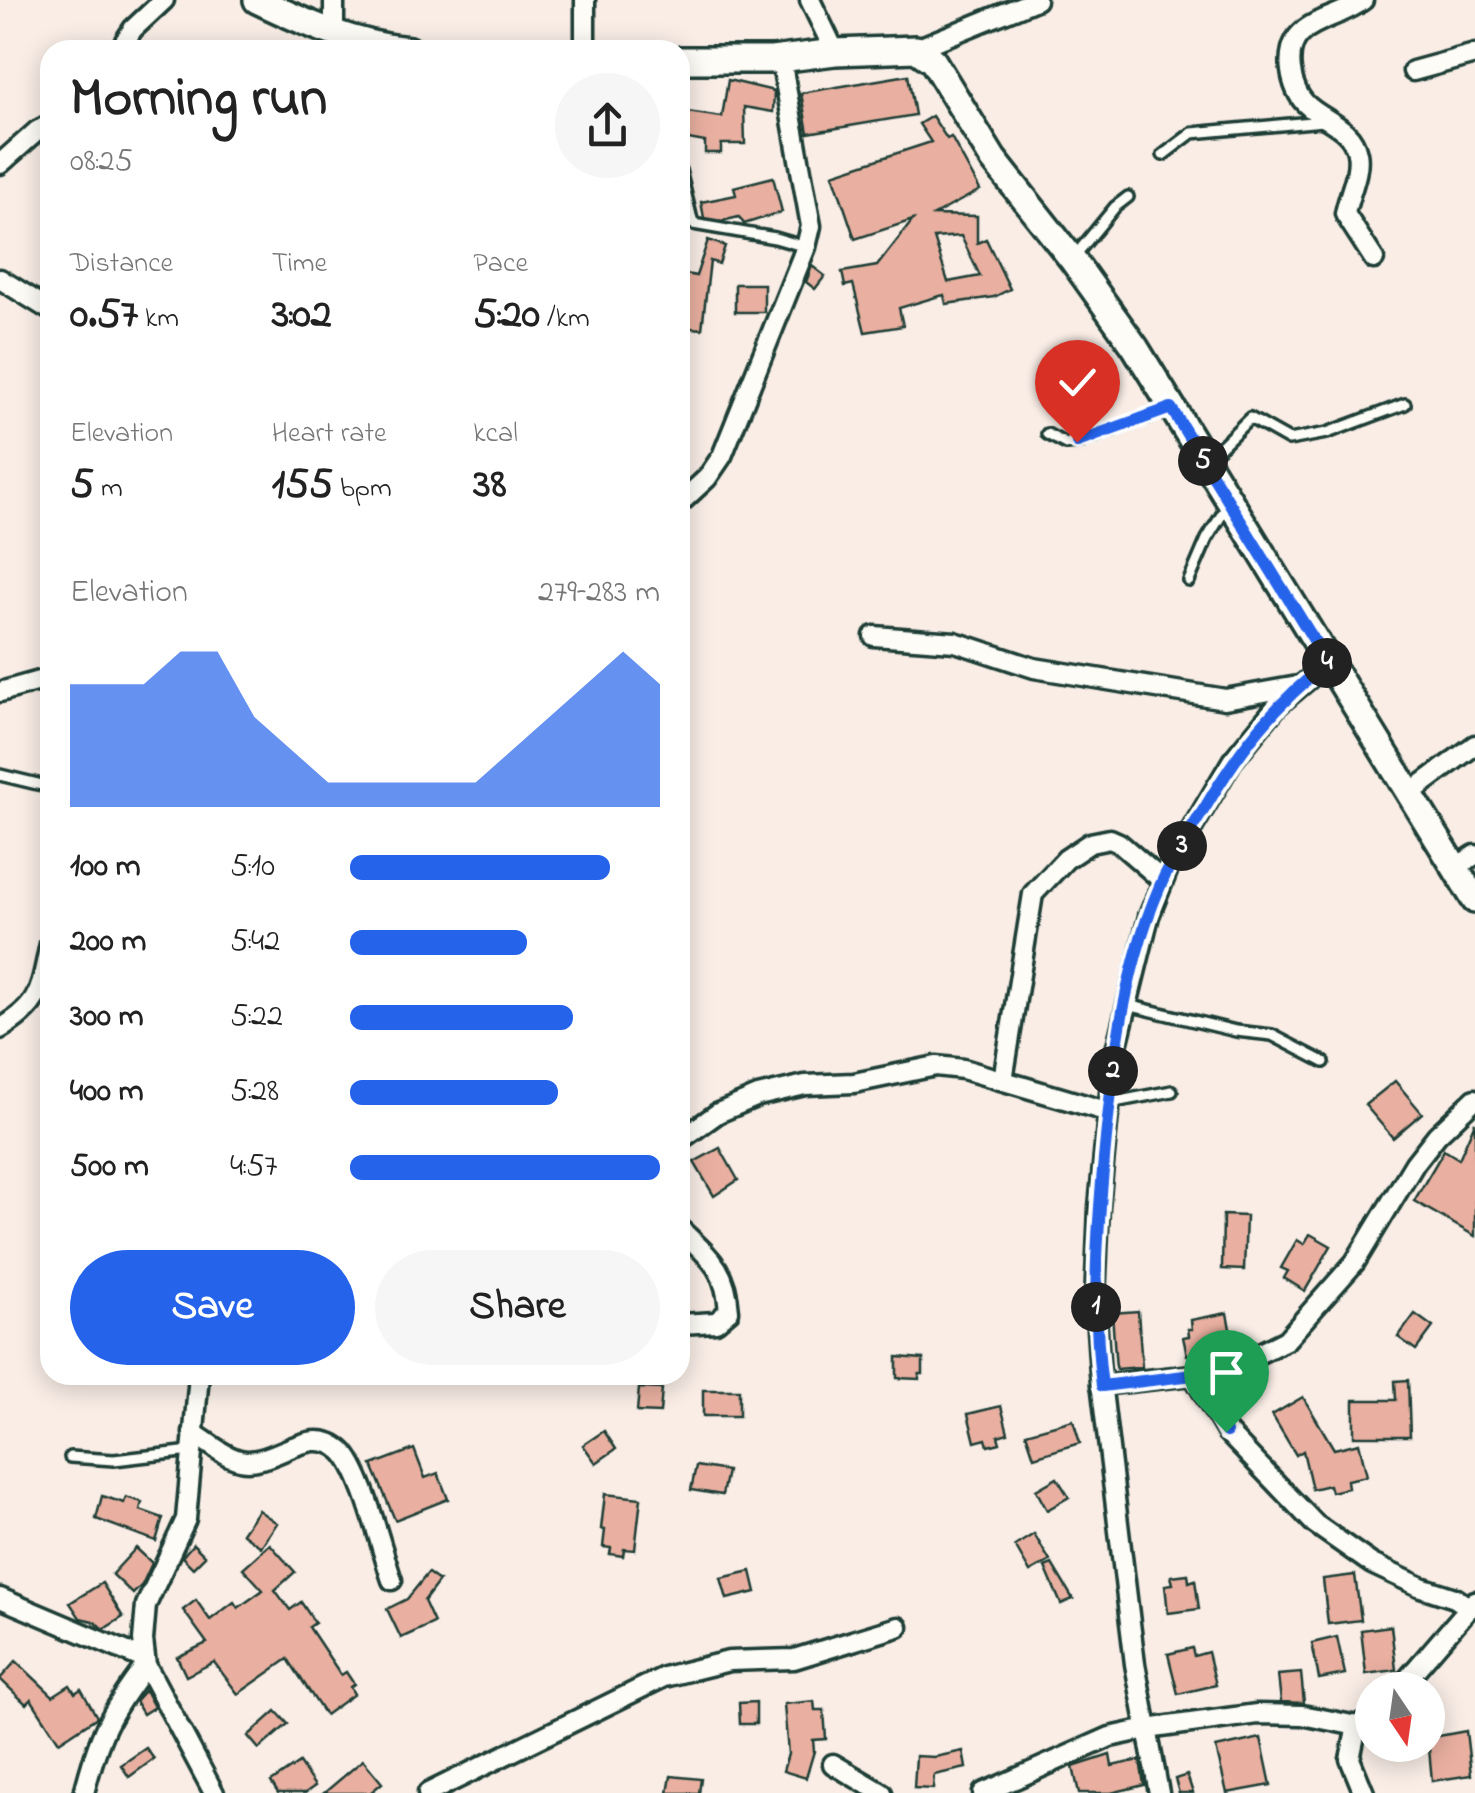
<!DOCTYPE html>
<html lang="en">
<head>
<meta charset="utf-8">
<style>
  :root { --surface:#fff; --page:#f6f6f6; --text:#222; --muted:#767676; --accent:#2563eb }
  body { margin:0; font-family:"Indie Flower",sans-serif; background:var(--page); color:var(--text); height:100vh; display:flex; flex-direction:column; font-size:38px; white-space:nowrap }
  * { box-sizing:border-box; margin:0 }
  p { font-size:32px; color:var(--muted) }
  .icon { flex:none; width:55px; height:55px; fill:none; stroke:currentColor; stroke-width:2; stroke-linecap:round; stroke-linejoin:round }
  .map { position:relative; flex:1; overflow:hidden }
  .details { position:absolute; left:40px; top:40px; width:650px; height:1345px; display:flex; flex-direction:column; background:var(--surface); border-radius:30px; box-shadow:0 5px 25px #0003 }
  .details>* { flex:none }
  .needle { width:65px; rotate:167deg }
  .buttons { position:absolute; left:1355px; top:1672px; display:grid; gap:20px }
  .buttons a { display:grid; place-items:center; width:90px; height:90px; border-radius:50%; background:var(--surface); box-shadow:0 5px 25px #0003; font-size:50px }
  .pin { position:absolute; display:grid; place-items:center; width:85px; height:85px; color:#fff; margin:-102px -42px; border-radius:50% 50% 50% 0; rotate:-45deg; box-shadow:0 0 10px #0007 }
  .pin .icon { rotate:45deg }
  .km { position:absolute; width:50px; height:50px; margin:-25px; border-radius:50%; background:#222; color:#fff; font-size:28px; line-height:50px; text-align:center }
  .round { display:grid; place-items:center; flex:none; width:105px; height:105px; border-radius:52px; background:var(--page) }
  .overview { display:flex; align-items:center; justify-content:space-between; height:170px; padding:0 30px }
  h1 { font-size:55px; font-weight:700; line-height:75px }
  .stats { display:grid; grid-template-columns:repeat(3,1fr); gap:15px; height:170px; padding:10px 30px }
  .stats div { display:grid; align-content:center }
  .stats b { font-size:42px; font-weight:700 }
  .stats small { font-size:28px; font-weight:400 }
  .stats p { font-size:28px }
  .chart { height:280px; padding:20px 30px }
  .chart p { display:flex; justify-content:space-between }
  .chart svg { width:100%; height:180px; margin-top:10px; fill:var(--accent); opacity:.7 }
  .cta { display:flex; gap:20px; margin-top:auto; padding:20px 30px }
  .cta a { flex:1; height:115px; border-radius:60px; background:var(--accent); color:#fff; font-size:40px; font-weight:700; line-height:115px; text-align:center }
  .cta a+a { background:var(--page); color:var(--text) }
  ul { padding:0 30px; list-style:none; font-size:32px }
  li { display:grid; grid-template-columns:160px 120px 1fr; align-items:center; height:75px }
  li i { height:25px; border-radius:12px; background:var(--accent) }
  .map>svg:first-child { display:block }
</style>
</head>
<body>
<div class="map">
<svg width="1475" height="1793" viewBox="0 0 1475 1793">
  <rect width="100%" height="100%" fill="#f9ede6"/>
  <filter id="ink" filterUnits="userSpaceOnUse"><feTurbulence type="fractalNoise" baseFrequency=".01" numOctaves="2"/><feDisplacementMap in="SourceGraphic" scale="20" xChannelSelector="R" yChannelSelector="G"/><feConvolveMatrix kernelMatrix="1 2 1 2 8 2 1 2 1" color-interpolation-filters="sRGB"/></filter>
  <g filter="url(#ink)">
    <!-- building -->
    <g fill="#e9b0a1" stroke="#1f3d34" stroke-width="2.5" fill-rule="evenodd">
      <path d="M908,75L915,115L808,133L801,93Z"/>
      <path d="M728,80L774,91L773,112L744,107L745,144H721V153H705V142L688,139L687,132H680V111L722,117Z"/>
      <path d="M932,116L947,139L951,137L980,190L934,215L977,216V243L986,239L1010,289L994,297L946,304L944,295L936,297L899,308L903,326L865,332L853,284L845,286L842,272L877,266L913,220L855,239L833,174L931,142L919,124ZM961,236L980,276L948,282L934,238Z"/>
      <path d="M773,177L782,212L744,224L739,217L722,221L704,218L701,202L736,195L734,187Z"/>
      <path d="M708,240L725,246L719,264L710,261L702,329L680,327L686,274L696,276Z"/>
      <path d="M812,266L825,276L815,289L806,282Z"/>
      <rect x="735" y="284" width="29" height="28"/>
      <path d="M1395,1081L1422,1113L1393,1138L1365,1105Z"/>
      <path d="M1475,1122V1236L1414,1201L1444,1150L1459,1159Z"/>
      <path d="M720,1148L738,1180L714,1196L694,1162Z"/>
      <path d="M1223,1215L1246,1216L1244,1270L1222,1269Z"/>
      <path d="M1310,1234L1331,1246L1305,1291L1284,1278L1288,1271L1281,1268L1297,1240L1304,1244Z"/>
      <path d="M1138,1311L1142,1367L1116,1369L1112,1313Z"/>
      <path d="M1227,1313L1234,1350L1198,1360L1197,1353L1187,1355L1183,1337L1189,1336L1188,1329H1192L1191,1320Z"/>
      <path d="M1415,1314L1433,1327L1416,1350L1398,1337Z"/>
      <path d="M897,1357L923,1359V1374H919V1379L897,1378Z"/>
      <path d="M1408,1380L1410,1436H1354V1400H1396L1395,1381Z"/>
      <path d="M639,1388L662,1389L660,1413L637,1412Z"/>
      <rect x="703" y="1390" width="36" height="26"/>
      <path d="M1303,1397L1334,1449L1359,1443L1367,1476L1347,1480L1348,1488L1331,1492L1329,1485L1312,1489L1303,1451L1296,1455L1272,1415Z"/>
      <path d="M1001,1406L1008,1433L998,1436L1000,1443L988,1446L986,1439L975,1442L968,1414Z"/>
      <path d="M1073,1420L1080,1443L1034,1457L1026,1433Z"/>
      <path d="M604,1431L616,1449L596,1463L583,1445Z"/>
      <path d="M414,1449L425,1478L438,1473L448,1499L395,1520L372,1465Z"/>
      <path d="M696,1466L727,1471L722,1495L691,1490Z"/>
      <path d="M1057,1478L1069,1497L1047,1510L1036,1490Z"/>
      <path d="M605,1494L641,1498L635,1550L624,1549L623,1556L610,1554L611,1548L603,1547L605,1530L601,1529Z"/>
      <path d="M102,1496L124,1503L126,1497L142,1502L140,1510L163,1518L156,1541L96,1519Z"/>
      <path d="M258,1510L277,1523L261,1547L242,1533Z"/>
      <path d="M1034,1534L1050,1561L1030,1572L1015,1546Z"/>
      <path d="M193,1544L205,1556L193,1568L182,1557Z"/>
      <path d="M270,1544L295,1572L275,1590L290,1610L301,1602L315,1623L309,1627L341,1675L346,1672L354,1684L350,1687L354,1694L325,1715L288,1659L238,1694L214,1662L186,1676L177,1657L207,1643L183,1610L196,1600L210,1620L234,1602L238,1608L263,1590L243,1568Z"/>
      <path d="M136,1548L152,1563L142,1585L133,1594L112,1574Z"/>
      <path d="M1052,1564L1073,1599L1061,1604L1045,1567Z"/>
      <path d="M751,1571L756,1592L727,1599L721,1578Z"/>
      <path d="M428,1573L439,1581L424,1601L434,1623L401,1638L387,1609L407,1599Z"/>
      <path d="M1188,1574L1189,1582L1195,1580L1199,1609L1168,1613L1165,1585L1173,1584L1171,1576Z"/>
      <path d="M1355,1575L1361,1620L1328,1624L1323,1579Z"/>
      <path d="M102,1583L123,1617L104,1629L93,1621L80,1618L70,1603Z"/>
      <path d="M1391,1626L1396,1670L1366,1674L1361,1630Z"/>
      <path d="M1337,1637L1345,1674L1319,1679L1312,1643Z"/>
      <path d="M1192,1648L1194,1656L1208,1652L1216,1685L1178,1694L1168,1654Z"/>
      <path d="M16,1661L53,1696L70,1685L75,1693L81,1689L97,1717L59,1742L31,1699L26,1704L0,1679Z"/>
      <path d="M1301,1673L1304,1703L1281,1702L1278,1675Z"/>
      <path d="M145,1690L154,1707L143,1714L135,1701Z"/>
      <path d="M814,1701L815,1710H824L826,1739L813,1740L814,1751L806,1778L783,1771L788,1754L784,1704Z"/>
      <path d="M756,1702V1724H740L739,1703Z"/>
      <path d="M276,1711L288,1724L259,1749L248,1736Z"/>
      <path d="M1466,1731L1471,1775L1432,1781L1428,1738Z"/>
      <path d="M1261,1738L1271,1785L1227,1793L1216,1748Z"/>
      <path d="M146,1748L154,1759L129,1777L121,1765Z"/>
      <path d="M963,1751L966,1768L934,1775L933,1789L914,1788L916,1756L935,1757Z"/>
      <path d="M1110,1755L1112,1766L1140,1760L1144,1785L1111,1793H1079L1073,1767Z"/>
      <path d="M363,1760L382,1783L370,1793H324Z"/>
      <path d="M299,1763L315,1786L305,1793H278L271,1782Z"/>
      <path d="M1187,1775L1193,1793H1179L1175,1779Z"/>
      <path d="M671,1776L701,1779L699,1793H668Z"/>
    </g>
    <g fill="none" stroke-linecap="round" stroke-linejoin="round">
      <!-- service casing -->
      <g stroke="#1f3d34" stroke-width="16">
        <g id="service">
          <path d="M1163,155L1192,133L1323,121"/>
          <path d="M680,170L693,224L775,238L806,247"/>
          <path d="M1074,257L1115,207L1128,197"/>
          <path d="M1047,434L1066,444L1077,443L1169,409"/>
          <path d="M1206,461L1250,418L1289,440L1327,433L1405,404"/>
          <path d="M1189,581L1207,539L1227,506"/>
          <path d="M0,775L50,787"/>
          <path d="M1128,1005L1236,1031L1272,1035L1324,1062"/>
          <path d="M1109,1103L1172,1091"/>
          <path d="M70,1457L114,1460L191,1451"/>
        </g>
      </g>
      <!-- minor casing -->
      <g stroke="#1f3d34" stroke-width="25">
        <g id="minor">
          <path d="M585,0V50"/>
          <path d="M810,0L835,52"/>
          <path d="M1363,0C1345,15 1318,17 1301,33C1283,50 1290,90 1307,105C1324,121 1352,127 1357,153C1361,172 1348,195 1345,214L1374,259"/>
          <path d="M334,33V0"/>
          <path d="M916,49L1036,0"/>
          <path d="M119,50L133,29L164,0"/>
          <path d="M1413,71L1475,54"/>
          <path d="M0,164L37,131L50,124"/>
          <path d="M0,279L50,310"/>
          <path d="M680,503L707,478L722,456L806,247L811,226L781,59"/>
          <path d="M874,636L955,642L1034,668L1225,699L1298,686"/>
          <path d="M0,692L50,678"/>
          <path d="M1409,794L1475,745"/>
          <path d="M1455,868L1475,855"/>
          <path d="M0,1029C42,1004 40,989 50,944"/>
          <path d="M1003,1080L1033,894L1066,859L1090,843L1110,839L1119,843L1163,881"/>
          <path d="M680,1140L718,1113L758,1096L805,1085L854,1083L936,1066L963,1069L1109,1112"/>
          <path d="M680,1229C710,1258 726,1268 729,1311L716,1322L680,1324"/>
          <path d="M199,1375L186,1519L146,1605L143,1640L146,1665L214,1793"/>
          <path d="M1193,1375L1227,1432L1315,1524L1372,1564L1421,1587L1455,1598L1470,1608"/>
          <path d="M1101,1385L1193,1375L1246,1360L1286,1340L1355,1262L1415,1163L1437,1135L1475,1099"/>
          <path d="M193,1433C207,1441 224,1457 240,1460C273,1468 311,1421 342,1451C363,1471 381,1549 392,1580"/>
          <path d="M0,1598L144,1659"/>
          <path d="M1398,1690L1475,1601"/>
          <path d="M1357,1726L1350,1759L1364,1793"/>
          <path d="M833,1764L882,1793"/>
          <path d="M84,1793C99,1734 109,1714 146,1665"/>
          <path d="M428,1793L664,1677L729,1661L794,1659L898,1627"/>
          <path d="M983,1793L1110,1737L1147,1729L1257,1714L1302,1715L1357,1726L1372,1716"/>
          <path d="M1159,1793L1135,1664L1100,1374L1095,1301L1099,1207L1113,1062L1149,916L1168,869L1232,761L1277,706L1328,663"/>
        </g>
      </g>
      <!-- secondary casing -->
      <g stroke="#1f3d34" stroke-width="32">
        <g id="secondary">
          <path d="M257,0C305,23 355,45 409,50"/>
          <path d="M680,60H772L835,52L916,49L933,61L993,159L1072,259L1135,347L1475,900"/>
        </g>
      </g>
      <!-- service -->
      <use href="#service" stroke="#fdfcf7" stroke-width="9"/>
      <!-- minor -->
      <use href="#minor" stroke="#fdfcf7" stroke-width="18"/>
      <!-- secondary -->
      <use href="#secondary" stroke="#fdfcf7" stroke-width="25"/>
    </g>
  </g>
  <g fill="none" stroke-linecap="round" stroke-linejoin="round" filter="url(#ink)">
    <!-- route casing -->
    <g stroke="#fff" stroke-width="20">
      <path id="route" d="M1077,442L1171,408L1328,663C1276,702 1239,750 1206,806C1193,827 1178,849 1167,871C1124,960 1113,1062 1104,1159C1097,1234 1092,1310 1102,1386L1193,1375L1226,1432"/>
    </g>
    <!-- route -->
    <use href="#route" stroke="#2563eb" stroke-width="12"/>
  </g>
</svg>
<div class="buttons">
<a><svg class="needle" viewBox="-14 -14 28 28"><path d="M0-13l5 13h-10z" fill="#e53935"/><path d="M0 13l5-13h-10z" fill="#767676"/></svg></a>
</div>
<div class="pin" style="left:1226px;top:1432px;background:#1e9e55"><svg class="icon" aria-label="arrive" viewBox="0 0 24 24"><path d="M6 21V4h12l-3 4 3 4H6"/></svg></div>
<div class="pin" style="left:1077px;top:442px;background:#d93025"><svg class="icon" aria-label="check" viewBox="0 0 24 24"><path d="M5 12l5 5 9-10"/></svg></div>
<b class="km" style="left:1096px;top:1307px">1</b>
<b class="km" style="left:1113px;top:1071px">2</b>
<b class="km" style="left:1182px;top:846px">3</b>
<b class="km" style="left:1327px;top:663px">4</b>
<b class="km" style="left:1203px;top:461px">5</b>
<section class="details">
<div class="overview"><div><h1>Morning run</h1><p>08:25</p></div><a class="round"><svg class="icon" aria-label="share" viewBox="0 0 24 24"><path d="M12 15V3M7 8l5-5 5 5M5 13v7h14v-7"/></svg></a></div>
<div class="stats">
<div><p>Distance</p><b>0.57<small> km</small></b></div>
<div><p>Time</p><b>3:02</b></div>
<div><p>Pace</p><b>5:20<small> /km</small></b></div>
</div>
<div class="stats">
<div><p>Elevation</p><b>5<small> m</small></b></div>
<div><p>Heart rate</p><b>155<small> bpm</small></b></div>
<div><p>kcal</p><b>38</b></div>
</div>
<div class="chart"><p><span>Elevation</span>279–283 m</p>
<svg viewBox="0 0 160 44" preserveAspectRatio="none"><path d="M0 44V14L10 14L20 14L30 6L40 6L50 22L60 30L70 38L80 38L90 38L100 38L110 38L120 30L130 22L140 14L150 6L160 14V44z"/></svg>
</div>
<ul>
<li><b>100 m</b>5:10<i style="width:84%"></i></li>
<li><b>200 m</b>5:42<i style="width:57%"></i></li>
<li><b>300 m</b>5:22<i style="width:72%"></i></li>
<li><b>400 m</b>5:28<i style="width:67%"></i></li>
<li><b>500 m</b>4:57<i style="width:100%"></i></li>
</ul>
<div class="cta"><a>Save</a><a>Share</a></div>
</section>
</div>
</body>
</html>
